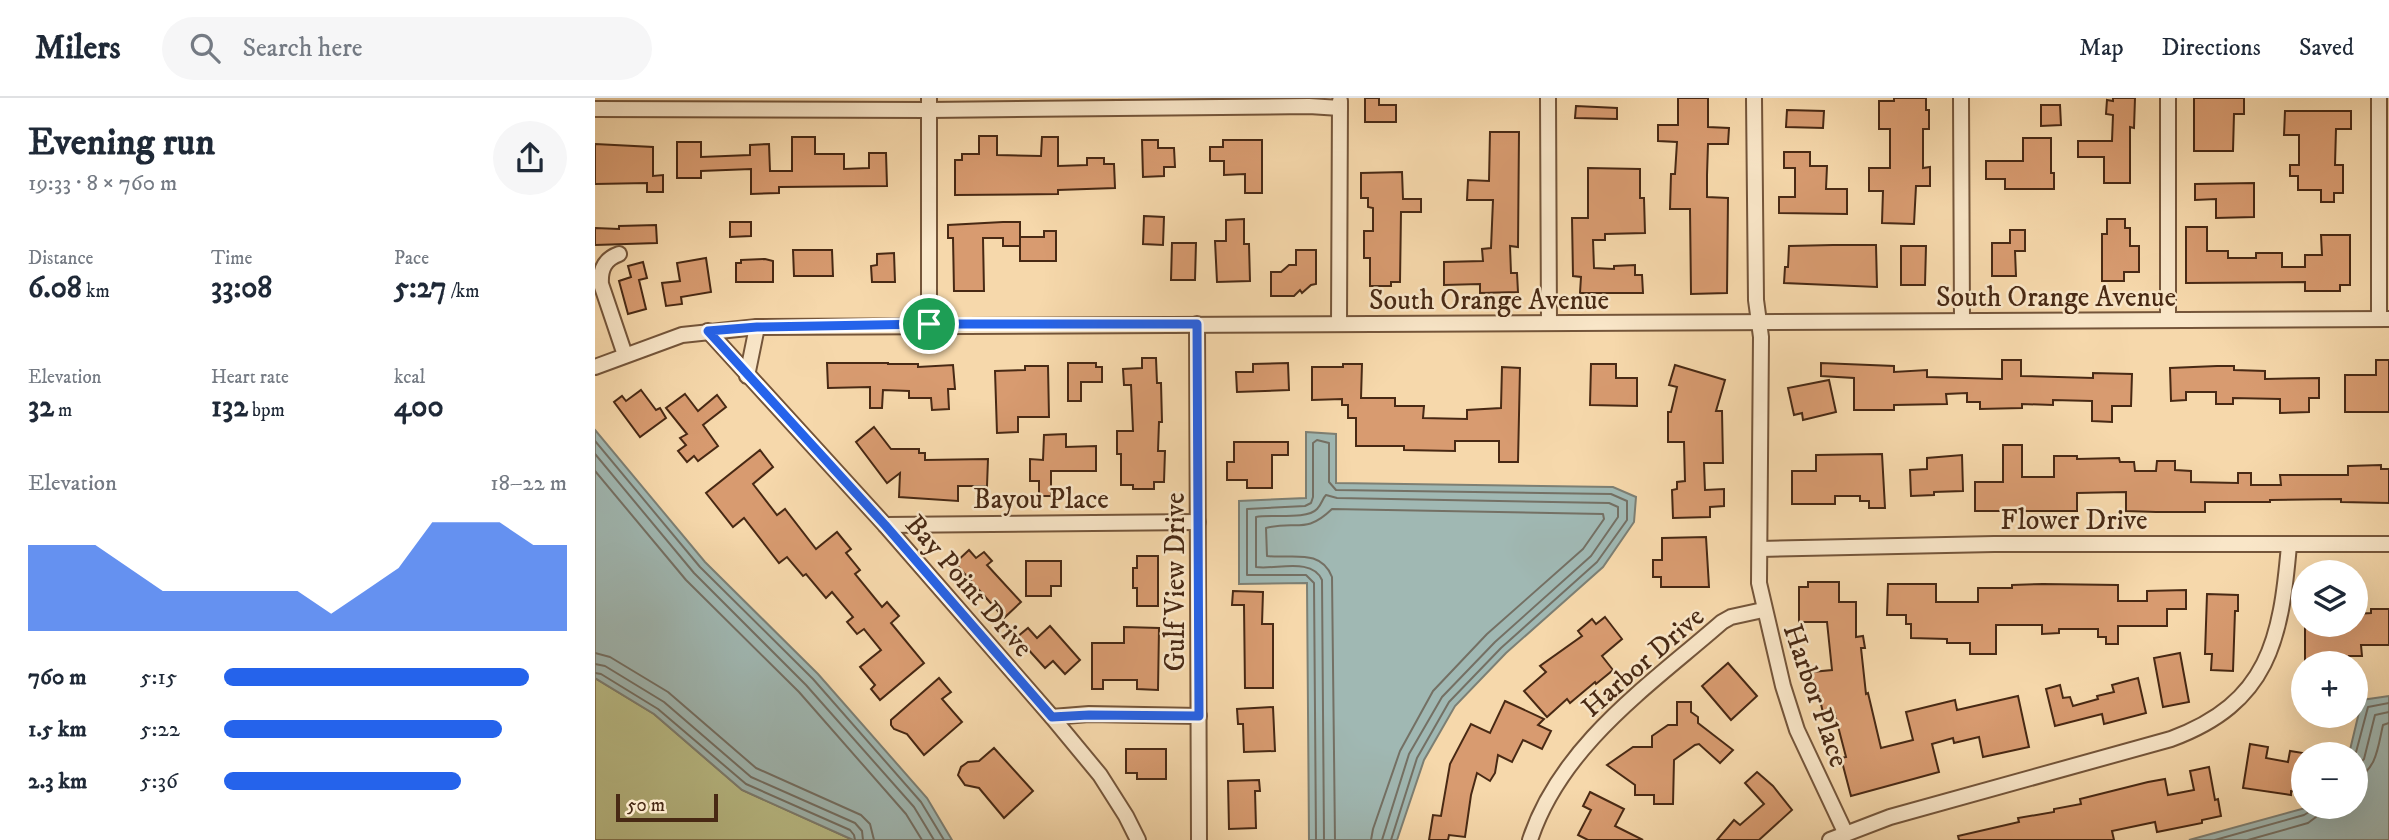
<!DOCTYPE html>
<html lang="en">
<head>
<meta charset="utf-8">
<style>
  :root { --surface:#fff; --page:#f6f6f7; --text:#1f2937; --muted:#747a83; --line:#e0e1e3; --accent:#2563eb }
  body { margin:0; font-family:"IM FELL DW Pica",serif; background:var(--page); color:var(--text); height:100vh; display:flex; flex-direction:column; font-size:26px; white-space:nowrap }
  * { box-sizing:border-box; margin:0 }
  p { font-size:23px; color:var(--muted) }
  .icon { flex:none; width:38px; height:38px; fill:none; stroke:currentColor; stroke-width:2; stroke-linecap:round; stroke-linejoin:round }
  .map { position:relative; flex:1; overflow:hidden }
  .side { display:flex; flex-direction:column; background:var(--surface); width:595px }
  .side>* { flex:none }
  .buttons { position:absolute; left:1696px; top:462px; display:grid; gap:14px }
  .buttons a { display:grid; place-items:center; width:77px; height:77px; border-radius:50%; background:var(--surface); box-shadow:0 7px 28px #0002; font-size:35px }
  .scale { position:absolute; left:21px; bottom:18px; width:102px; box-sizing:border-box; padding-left:7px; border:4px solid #482914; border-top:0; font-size:19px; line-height:24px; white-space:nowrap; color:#482914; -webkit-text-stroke:5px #f9e6c8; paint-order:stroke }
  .pin { position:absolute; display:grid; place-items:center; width:60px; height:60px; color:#fff; margin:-30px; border:4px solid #fff; border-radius:50%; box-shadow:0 2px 7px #0007 }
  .round { display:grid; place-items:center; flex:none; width:74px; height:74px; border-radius:37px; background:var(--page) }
  .overview { display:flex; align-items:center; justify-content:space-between; height:119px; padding:0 28px }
  h1 { font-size:38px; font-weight:700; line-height:52px }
  .figures { display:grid; grid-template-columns:repeat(3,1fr); gap:10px; height:119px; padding:7px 28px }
  .figures div { display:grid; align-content:center }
  .figures b { font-size:30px; font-weight:700 }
  .figures small { font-size:19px; font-weight:400 }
  .figures p { font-size:19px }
  .chart { height:196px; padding:14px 28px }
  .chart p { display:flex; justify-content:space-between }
  .chart svg { width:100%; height:126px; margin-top:7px; fill:var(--accent); opacity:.7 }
  ul { padding:0 28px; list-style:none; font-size:23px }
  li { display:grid; grid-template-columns:112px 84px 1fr; align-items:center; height:52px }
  li i { height:18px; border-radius:9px; background:var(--accent) }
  header { display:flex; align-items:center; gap:42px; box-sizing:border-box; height:98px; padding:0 35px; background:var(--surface); border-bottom:2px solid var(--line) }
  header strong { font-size:33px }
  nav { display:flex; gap:38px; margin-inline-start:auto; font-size:24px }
  .search { width:490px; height:63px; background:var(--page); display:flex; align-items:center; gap:18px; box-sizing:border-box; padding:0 24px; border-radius:38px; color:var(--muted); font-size:26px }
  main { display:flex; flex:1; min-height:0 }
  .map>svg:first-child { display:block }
</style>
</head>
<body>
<header>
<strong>Milers</strong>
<div class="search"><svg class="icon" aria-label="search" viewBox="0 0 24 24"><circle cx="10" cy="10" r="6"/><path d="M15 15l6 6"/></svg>Search here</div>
<nav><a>Map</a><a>Directions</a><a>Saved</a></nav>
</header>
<main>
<section class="side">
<div class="overview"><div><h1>Evening run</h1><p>19:33 · 8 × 760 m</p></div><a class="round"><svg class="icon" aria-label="share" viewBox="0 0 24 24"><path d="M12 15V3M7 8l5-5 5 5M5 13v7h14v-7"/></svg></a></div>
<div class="figures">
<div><p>Distance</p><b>6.08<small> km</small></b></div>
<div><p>Time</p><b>33:08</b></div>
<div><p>Pace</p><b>5:27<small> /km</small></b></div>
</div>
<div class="figures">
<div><p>Elevation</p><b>32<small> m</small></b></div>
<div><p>Heart rate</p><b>132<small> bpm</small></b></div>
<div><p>kcal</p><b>400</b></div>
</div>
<div class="chart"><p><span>Elevation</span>18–22 m</p>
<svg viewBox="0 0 160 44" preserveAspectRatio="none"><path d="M0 44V14L10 14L20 14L30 22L40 30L50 30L60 30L70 30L80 30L90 38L100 30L110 22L120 6L130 6L140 6L150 14L160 14V44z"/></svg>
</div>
<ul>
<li><b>760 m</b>5:15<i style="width:89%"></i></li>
<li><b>1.5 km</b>5:22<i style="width:81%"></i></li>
<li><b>2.3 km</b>5:36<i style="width:69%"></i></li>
</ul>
</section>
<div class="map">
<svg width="1794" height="742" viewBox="0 0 1794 742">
  <rect width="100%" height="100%" fill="#f6d8ab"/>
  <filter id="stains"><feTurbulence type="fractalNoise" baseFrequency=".00286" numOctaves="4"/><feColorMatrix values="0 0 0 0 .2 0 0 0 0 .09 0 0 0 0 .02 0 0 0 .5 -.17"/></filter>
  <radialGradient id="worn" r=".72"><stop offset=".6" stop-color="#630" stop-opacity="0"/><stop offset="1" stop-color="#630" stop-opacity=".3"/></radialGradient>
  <!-- green -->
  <path fill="#bbbf89" stroke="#82744e" stroke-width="2" d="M0,580L59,616L147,692L258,742H0Z"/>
  <!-- water -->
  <g fill="#a0b8b3" stroke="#7d7f73" stroke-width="2">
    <path d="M0,332L110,464L223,576L332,700L357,742H258L147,692L59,616L0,580Z"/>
    <path d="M711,334L741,336V385L1018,389L1041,399L1039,424L1008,469L911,555L860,608L829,662L802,742H714L712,485L644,486V403L711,400Z"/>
    <path d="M1794,598V742H1594L1714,709H1760V656H1754L1767,602Z"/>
  </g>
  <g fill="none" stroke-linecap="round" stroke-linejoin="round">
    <!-- shore -->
    <g stroke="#747064" stroke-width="2">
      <path d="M0,343L105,469L218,581L326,704L349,742"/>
      <path d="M0,356L99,475L211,587L319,709L339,742"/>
      <path d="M0,373L91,482L204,594L311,716L327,742"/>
      <path d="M0,555L15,559L73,594L161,670L266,717L275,726L279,742"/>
      <path d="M0,566L10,568L69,604L156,679L260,725L267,733L268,742"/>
      <path d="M0,575L6,576L63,611L151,686L255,732L259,737L260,742"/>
      <path d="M1760,658L1773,609L1794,605"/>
      <path d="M1760,670L1769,661L1780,617L1794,614"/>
      <path d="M1760,681C1782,672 1783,648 1788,627L1794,625"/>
      <path d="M721,742L719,485L711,477H652V411L710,408L716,405L718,399V345L722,342L734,345V384L741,392L1016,396L1032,403V422L1002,464L906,550L854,604L822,660L796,742"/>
      <path d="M729,742L727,482C717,459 681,472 661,469V419C676,416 712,422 722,411C727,406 727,401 731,397L742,400L1014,405L1023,409V419L996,458L900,544L847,599L814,656L787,742"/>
      <path d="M740,742L737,479C726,450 696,461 672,458L671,430C702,422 710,437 737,411L1008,416L1009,421L988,451L892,536L838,593L805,653L778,731L776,742"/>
      <path d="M1620,742L1709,717L1714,714L1715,709"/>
      <path d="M1653,742L1713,725L1721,719L1724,709"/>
    </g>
  </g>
  <!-- building -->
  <g fill="#d89b70" stroke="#482914" stroke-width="2">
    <path d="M770,0H784V7H801V24H770Z"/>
    <path d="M1083,0H1113V29L1134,30L1133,46H1113L1112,77V99L1133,100L1132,195L1096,196L1095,111H1075L1076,76H1080L1082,44L1063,43V27H1083Z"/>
    <path d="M1299,0H1331V12H1334V31H1328V70L1335,69V88H1321L1319,126L1287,125L1288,93H1274V70H1295V31H1284V3H1299Z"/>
    <path d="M1518,0H1540L1539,30L1535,29V85H1509V59H1483V43H1517L1518,17L1511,16L1512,2L1518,3Z"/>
    <path d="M1599,0H1649V16H1639L1638,53H1599Z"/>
    <path d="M1446,7H1465L1466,27L1446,28Z"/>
    <path d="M981,8L1022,10V21L980,20Z"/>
    <path d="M1192,12L1229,13L1228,30L1191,29Z"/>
    <path d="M1690,13H1756V31H1741L1740,67H1748V95H1739V104H1726V92H1703V78H1695V67H1704V37H1689Z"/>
    <path d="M895,34H924L923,149L915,148L916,175H922L923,194L885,195V186L849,187V164L888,163L887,151L896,150L898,102H872L873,82L894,83Z"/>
    <path d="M384,38H402V57L446,58L447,39H463V68L492,67V60H509V66H519L520,90L463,92V96L360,97V62H367V56H384Z"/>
    <path d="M197,39H220V56H249V71L274,70V55H291L292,88L184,89V95L156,96V71L106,73V80H82V44H106V59L155,57V47L174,46L175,73H197Z"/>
    <path d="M1428,40H1456V75H1459V91H1410V81H1391V63H1428Z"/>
    <path d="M547,42H563V50H579L580,69H569V78L548,79Z"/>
    <path d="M628,42H667V95H650V76L629,77V63H615V49H628Z"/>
    <path d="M0,46L58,49V78L68,77V94H52V85L0,86Z"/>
    <path d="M1189,54H1215V68H1232L1231,91H1252V116L1184,115V99H1200V70H1189Z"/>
    <path d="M993,70L1045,71V100H1049L1050,135L1010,136V142H998L999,170L1019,171V168L1040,167V177H1047L1048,195H985L986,179L978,178L977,120H993Z"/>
    <path d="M807,74L808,101H826V114H806L805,184H796V188H775V160H769V133H778V110L773,109V100H766V75Z"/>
    <path d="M1659,85V119L1621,120V101L1600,102V86Z"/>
    <path d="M549,118L569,119L568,147L548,146Z"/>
    <path d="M649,121V146H654L655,183L622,184L620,143H631V122Z"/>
    <path d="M1512,121H1530V130H1535V148H1544V174H1529V183H1507V136H1512Z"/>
    <path d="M135,124H156V138L135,139Z"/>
    <path d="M408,124H425V148H408V140H388L389,193H359L358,140H353V127Z"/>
    <path d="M61,127L62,145L0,147V130L24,131V128Z"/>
    <path d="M1591,129H1612V153H1633V160H1661V155H1687V169H1710V157H1727L1726,137H1755V187H1745V193H1710V184L1591,185Z"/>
    <path d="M1415,132H1430V153H1420L1421,178H1397V145H1415Z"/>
    <path d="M449,133H461V163H425V139H449Z"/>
    <path d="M577,145H601L600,182H576Z"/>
    <path d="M1238,147H1281L1282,189L1189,185L1190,169H1193L1194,148Z"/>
    <path d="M1306,148H1331L1330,187H1306Z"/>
    <path d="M198,152H237L238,178H199Z"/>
    <path d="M701,152H721V186L716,187L707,195L705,192L699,198H676V174H686L694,167H701Z"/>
    <path d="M299,155L300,184H277L276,168L282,167V156Z"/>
    <path d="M111,160L116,194L86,199L87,206L71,208L67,185L85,183L82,165Z"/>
    <path d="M170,161L178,163V184H141V165H146V162Z"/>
    <path d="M48,164L52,180L44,182L51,211L33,216L24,183L36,179L33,168Z"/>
    <path d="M547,260H561L562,285H566L567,324H564L563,353H570L569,384H559V391H538V387H526V356H522V333H538L536,287H529L528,271L547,270Z"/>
    <path d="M1407,262H1426V278L1498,280V275L1537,276L1536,308H1517V324L1497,323V303L1458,302V307L1427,306V310L1385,311V304H1372V295L1351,296L1352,306L1299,307V312H1259V280L1226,278V265L1299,268V274L1332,272V279L1407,281Z"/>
    <path d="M1781,262H1794V314H1750V277H1781Z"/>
    <path d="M232,265H293V266H323V269L358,267L360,291H353L354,311L337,312L336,300H314V293L288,292L287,310H275V289L233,290Z"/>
    <path d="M473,265H501V269H507V284H486V303H473Z"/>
    <path d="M693,265L694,292L642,294L641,274H658V266Z"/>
    <path d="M748,266H767L766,300H800V308H829L828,320L872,321V312L906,310L907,269L925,270L923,364H904V343H860V353L809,352V348H761V320H753V307H747V301L717,302V269H748Z"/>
    <path d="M996,266H1021V280H1042V308L995,307Z"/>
    <path d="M1080,267L1130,282L1121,313H1127L1128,365H1109L1110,392L1129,391V408L1115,409V419L1078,420L1077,392L1082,391V384L1090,383L1089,344H1073V314H1076L1082,289L1074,287Z"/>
    <path d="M430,268H453L454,319H423V334L402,335L400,273L430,272Z"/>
    <path d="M1622,268H1639V272L1670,273V281L1724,280V300H1714V314L1685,315V301L1638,300V306H1621V294H1591V302L1576,303L1575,270Z"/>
    <path d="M1234,282L1241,314L1208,322L1207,315L1199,317L1193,290Z"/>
    <path d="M46,292L61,312L65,310L71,320L45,339L19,304L27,298L31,303Z"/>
    <path d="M90,296L103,313L122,297L131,309L108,327L123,348L103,363L99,358L92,364L83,353L91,347L85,340L92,336L71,310Z"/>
    <path d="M279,329L296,351H324V355H330V362L393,361L392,388H363V403L304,399L305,375L292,385L261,344Z"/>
    <path d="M471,336V349L501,348V373H456V398H444V383H435V361L448,362L449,337Z"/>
    <path d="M639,344H693V357H677V390H652V382H632V364H639Z"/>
    <path d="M1408,347H1427V379H1459V358H1482V361L1524,360L1525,364H1539L1540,373H1561L1562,363H1580V372L1596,373V384L1643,385V375H1656V387H1686L1685,377H1753V368L1786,367V371H1794V405L1746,404V401L1675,402V404H1610V414H1561L1531,413V394L1482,395V413H1380V384H1408Z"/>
    <path d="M165,352L178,369L158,386L182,417L190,411L221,451L242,434L256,451L251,455L265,472L260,476L287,509L292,504L304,518L296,525L329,565L285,602L276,591L280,587L265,569L286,552L269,531L262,536L252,524L258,519L237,494L231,500L211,476L208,478L192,459L184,465L149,420L138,429L111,395Z"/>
    <path d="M1287,356L1290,410H1274V403H1265V398H1240V406H1197V373H1221V357Z"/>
    <path d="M1367,357L1368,393L1339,394V397L1316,398L1315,372L1332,371V360Z"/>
    <path d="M1111,439L1114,489H1066V479H1058V462H1067V440Z"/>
    <path d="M374,452L381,460L389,454L397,463L392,467L426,504L409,520L360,465Z"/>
    <path d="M542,458H563V508H542V490H538V470H542Z"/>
    <path d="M431,463H466V488H456V498H431Z"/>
    <path d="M1213,484H1244V504H1261V539L1268,538L1270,550H1266L1271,596L1273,595L1286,650L1318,642L1311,614L1360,602L1362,612L1423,598L1434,649L1388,659L1384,639L1359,645L1358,640L1337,646L1344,674L1256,698L1246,660L1251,659L1239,613L1228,615L1222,588L1219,589L1217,574L1237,572L1232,524H1204V489H1213Z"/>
    <path d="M1293,486H1341V504H1383V490H1417V487L1448,486L1523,487V503H1552V493L1591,492V511H1572V528H1523V546H1511V539H1503V531H1464V535L1447,536V527H1401V556H1375V545H1352V541L1316,540V526H1311V517H1292Z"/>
    <path d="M638,493L668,494L667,526H678V590H650L649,507H637Z"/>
    <path d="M1612,496L1643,497V513H1640L1638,573L1616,572L1617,556H1610Z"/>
    <path d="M1776,511H1794V547H1766L1767,558H1754V565H1710V528L1760,527V516L1776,515Z"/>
    <path d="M1010,519L1027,541L1007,558L1018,572L1001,586L1000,584L975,605L972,601L952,619L929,593L951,574L945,568L987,538L983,533L997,521L1001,526Z"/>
    <path d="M455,528L485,562L470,576L458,563L450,570L422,539L433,530L442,540Z"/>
    <path d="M529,529L564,530L563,592L542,591V582H508V591H497V545H529Z"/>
    <path d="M1585,555L1594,604L1568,609L1559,560Z"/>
    <path d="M1133,565L1162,598L1136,622L1107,588Z"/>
    <path d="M344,580L356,594L347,601L367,624L329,657L312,636L299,631L296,627V622Z"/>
    <path d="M1543,580L1551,615L1509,626L1507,616L1460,628L1451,591L1465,587L1468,600L1475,599L1478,608L1503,601L1502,598L1519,594L1517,587Z"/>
    <path d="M910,603L949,621L943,627L956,633L947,651L928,642L917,664L903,657L900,675L895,683L882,675L876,697L870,739L854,737L853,742H834L838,717L846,718L855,666L876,626L895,635Z"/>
    <path d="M1082,604H1096V614L1103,619V625L1138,652L1125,665L1104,646L1100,647L1079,662L1078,706H1059V697H1040V687L1012,667L1038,649H1057V638L1073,627H1082Z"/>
    <path d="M678,609L680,653L649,654L648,626H643L642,611Z"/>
    <path d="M1655,646L1673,649L1671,660L1693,664L1695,653L1708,655V694L1696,693V697L1648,690Z"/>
    <path d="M399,650L438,693L409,720L384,690L370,687L363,677L366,669L373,664L384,663Z"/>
    <path d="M531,651H571V681H542V675H531Z"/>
    <path d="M1614,669L1620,702L1623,701L1626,718L1607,722V725L1562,734L1560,724L1517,733L1519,742H1364L1363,738L1424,724L1423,720L1459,714V711L1486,706L1485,701L1553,684L1570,681L1573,697L1599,692L1595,673Z"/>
    <path d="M1162,674L1178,688L1197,712L1164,742H1122L1139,722L1145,727L1169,706L1150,685Z"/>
    <path d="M664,682L665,693H660L661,730L634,731L633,683Z"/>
    <path d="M995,694L1029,711L1020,728L1048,742H993L983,737L996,712L988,708Z"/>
  </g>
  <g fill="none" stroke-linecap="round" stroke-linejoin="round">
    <!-- minor casing -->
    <g stroke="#74553a" stroke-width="18">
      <g id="minor">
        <path d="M334,0V226"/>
        <path d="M953,0L954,225"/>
        <path d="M1159,0L1161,202L1166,239L1164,485L1188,588L1202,632L1250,734"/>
        <path d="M1366,0L1367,223"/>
        <path d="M1573,0V221"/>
        <path d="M0,11L334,12L714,8L745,10"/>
        <path d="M24,156C10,161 5,171 6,186L30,257"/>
        <path d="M1784,221V0"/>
        <path d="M602,226L604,742"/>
        <path d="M744,226L745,3"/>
        <path d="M113,233L290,427L457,619L505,677L531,718L543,742"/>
        <path d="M0,269L87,237L162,229L1794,221"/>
        <path d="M152,278L162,229"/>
        <path d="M290,427L603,424"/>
        <path d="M1165,451L1399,446H1794"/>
        <path d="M457,619L494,616L604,618"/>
        <path d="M935,742C966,647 1055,587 1127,524L1136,519L1168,512"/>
        <path d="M1235,742L1295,719L1576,641C1674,605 1686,541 1694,447"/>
      </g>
    </g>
    <!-- minor -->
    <use href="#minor" stroke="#f9e6c8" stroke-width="14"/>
  </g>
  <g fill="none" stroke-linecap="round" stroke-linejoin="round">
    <!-- route casing -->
    <g stroke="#fff" stroke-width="14">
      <path id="route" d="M334,226H602L604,618L494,617L457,619L290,427L113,233L162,229Z"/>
    </g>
    <!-- route -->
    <use href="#route" stroke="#2563eb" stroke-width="9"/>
  </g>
  <g text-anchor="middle" stroke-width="5" stroke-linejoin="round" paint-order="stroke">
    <!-- street labels -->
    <g font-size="28" fill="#482914" stroke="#f9e6c8">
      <text x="1461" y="208">South Orange Avenue</text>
      <text x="894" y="211">South Orange Avenue</text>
      <text x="446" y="410">Bayou Place</text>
      <text x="1479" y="431">Flower Drive</text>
      <text transform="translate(579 484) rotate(-90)" y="10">Gulf View Drive</text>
      <text transform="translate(375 487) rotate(49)" y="10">Bay Point Drive</text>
      <text transform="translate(1047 563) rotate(-41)" y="10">Harbor Drive</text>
      <text transform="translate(1222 597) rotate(71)" y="10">Harbor Place</text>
    </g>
  </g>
  <rect width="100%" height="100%" filter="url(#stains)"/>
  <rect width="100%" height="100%" fill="url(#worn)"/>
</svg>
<div class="buttons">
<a><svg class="icon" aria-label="layers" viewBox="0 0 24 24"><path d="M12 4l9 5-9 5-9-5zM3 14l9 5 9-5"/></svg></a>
<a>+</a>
<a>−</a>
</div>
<div class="scale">50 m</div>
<div class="pin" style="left:334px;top:226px;background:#1e9e55"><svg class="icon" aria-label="arrive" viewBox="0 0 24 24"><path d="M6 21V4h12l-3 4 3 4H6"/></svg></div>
</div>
</main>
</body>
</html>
